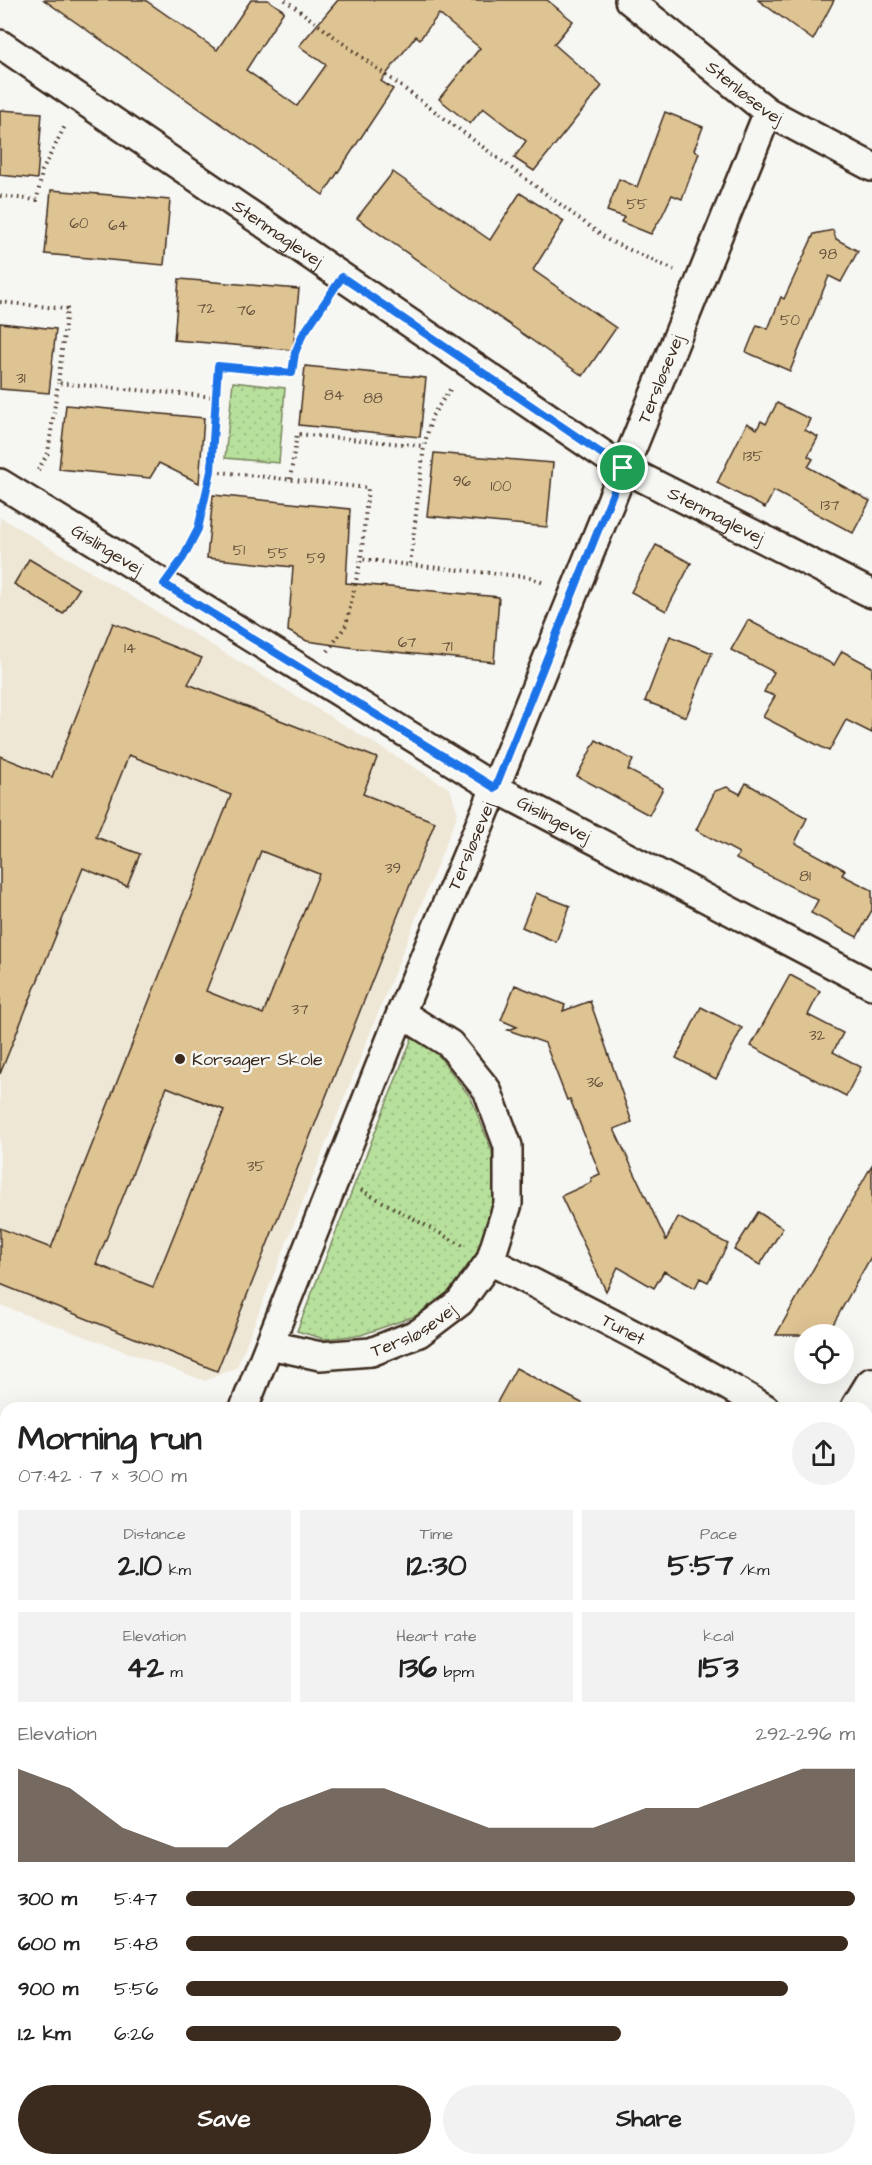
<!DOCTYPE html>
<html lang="en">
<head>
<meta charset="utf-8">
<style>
  :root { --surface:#fff; --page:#f2f2f2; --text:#222; --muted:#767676; --accent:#3b2a1e }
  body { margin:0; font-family:"Architects Daughter",sans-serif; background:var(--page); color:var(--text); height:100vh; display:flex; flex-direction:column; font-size:22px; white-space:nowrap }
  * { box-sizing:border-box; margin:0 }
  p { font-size:20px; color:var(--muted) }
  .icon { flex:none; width:33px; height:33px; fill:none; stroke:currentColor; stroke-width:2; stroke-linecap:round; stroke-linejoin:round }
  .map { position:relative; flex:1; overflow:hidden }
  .details { position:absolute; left:0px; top:1402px; width:873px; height:764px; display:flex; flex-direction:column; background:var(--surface); border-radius:18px 18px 0 0; box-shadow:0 6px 24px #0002 }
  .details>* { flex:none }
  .controls { position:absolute; left:794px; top:1324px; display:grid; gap:12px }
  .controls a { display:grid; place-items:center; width:60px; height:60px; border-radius:50%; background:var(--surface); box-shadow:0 6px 24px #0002; font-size:30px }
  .pin { position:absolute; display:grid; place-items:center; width:51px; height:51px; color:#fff; margin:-26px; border:3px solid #fff; border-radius:50%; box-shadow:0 2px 6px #0007 }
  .round { display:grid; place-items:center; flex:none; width:63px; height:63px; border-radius:32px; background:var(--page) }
  .overview { display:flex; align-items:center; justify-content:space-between; height:102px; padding:0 18px }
  h1 { font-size:33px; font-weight:700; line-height:45px }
  .figures { display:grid; grid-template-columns:repeat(3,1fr); gap:9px; height:102px; padding:6px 18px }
  .figures div { display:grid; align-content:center; border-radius:0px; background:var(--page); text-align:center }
  .figures b { font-size:30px; font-weight:700 }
  .figures small { font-size:16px; font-weight:400 }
  .figures p { font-size:16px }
  .chart { height:168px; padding:12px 18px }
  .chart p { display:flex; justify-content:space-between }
  .chart svg { width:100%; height:108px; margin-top:6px; fill:var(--accent); opacity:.7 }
  .action { display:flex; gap:12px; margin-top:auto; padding:12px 18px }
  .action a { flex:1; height:69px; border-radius:36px; background:var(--accent); color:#fff; font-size:24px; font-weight:700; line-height:69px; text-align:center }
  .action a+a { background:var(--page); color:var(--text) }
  ul { padding:0 18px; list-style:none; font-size:20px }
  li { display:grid; grid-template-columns:96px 72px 1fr; align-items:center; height:45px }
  li i { height:15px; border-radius:8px; background:var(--accent) }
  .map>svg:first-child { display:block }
</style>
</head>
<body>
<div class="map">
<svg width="872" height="2165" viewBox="0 0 872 2165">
  <defs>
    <pattern id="green-dots" width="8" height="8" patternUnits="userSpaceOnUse" patternTransform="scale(1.5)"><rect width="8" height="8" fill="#b7e09c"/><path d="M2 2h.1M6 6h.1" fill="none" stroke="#9ec086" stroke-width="1.8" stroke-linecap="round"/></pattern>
  </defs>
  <rect width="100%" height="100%" fill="#f6f6f2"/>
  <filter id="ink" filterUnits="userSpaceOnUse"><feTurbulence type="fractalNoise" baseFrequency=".0167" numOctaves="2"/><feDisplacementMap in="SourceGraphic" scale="12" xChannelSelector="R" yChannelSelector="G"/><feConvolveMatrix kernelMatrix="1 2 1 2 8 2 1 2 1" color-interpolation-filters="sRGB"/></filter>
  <g filter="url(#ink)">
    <!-- built -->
    <path fill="#efe7d6" d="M0,517L450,789L458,813L237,1367L205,1381L0,1305Z"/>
    <!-- green -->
    <g fill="url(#green-dots)" stroke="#79855d" stroke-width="1.5">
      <path d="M233,382L285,388L279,463L225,458Z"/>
      <path d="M412,1038L435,1051L471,1098L492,1151L495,1203L477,1253L449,1292L415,1316L361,1335L324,1339L297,1331Z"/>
    </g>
    <!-- building -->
    <g fill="#dec393" stroke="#3b2a1e" stroke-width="1.5" fill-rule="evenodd">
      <path d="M44,0H145L217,50L251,0H268L284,11L246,70L297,106L326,65L299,46L338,0H547L573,21L554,44L602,86L534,171L514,158L526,141L483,108L470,124L439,99L480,48L439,14L420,39L416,36L381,81L393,89L323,195Z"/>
      <path d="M758,0H834L813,40Z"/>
      <path d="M0,110L42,113L37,179L0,175Z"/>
      <path d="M665,112L703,127L694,150L699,153L682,199L672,195L661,218L651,234L621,222L624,217L607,211L619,179L637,187Z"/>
      <path d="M393,172L490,240L520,193L564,221L533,270L616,328L583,376L357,218Z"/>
      <path d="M51,190L170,200L164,265L45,254Z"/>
      <path d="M833,230L836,239L858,251L841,282L829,276L790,371L746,352L757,325L768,329L781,297L784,299L814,234Z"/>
      <path d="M179,279L299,289L293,350L174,340Z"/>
      <path d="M0,323L56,329L49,393L0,389Z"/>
      <path d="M305,366L426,378L420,437L299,425Z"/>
      <path d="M777,403L810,419L805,430L818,437L808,456L813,459L808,467L870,501L853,533L774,491L765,508L717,483L747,423L757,429L761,421L766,424Z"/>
      <path d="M66,405L204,418L199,483L159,463L150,478L59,469Z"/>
      <path d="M434,453L553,463L547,527L427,516Z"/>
      <path d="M213,495L350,509L346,583L499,597L494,662L355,648L307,641L288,631L293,567L207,558Z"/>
      <path d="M656,545L691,563L666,611L631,592Z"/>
      <path d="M29,559L79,589L63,614L14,584Z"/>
      <path d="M748,620L834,665L842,651L872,667V733L846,720L829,751L763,717L775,696L764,692L774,672L731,650Z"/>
      <path d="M113,623L202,658L188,684L377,758L363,794L435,822L217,1371L0,1284V1228L51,1248L231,795L129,755L96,837L140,854L127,886L83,868L0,1074V756L52,777ZM261,851L319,874L263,1014L206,991ZM167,1087L224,1110L153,1287L96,1264Z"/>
      <path d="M670,636L712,653L686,717L645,701Z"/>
      <path d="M596,740L633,760L628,770L663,788L649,815L577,776Z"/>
      <path d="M746,783L807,818L795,843L845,870L842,875L872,890V910L857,937L811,913L818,900L736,859L739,853L696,830L715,791L727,787L740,794Z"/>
      <path d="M536,893L570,906L556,942L522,927Z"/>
      <path d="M790,975L820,991L808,1015L843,1033L833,1052L861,1067L846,1096L751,1046Z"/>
      <path d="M515,985L565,1005L563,1011L590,1001L632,1122L614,1129L666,1240L678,1217L728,1244L708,1282L700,1278L695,1288L664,1271L654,1288L618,1267L606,1291L561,1196L592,1182L591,1178L600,1174L570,1099L567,1100L545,1043L508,1030L517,1027L501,1020Z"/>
      <path d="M701,1007L742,1028L716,1079L676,1058Z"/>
      <path d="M872,1165V1255L827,1335H776Z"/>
      <path d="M758,1212L783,1228L760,1265L734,1250Z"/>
      <path d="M516,1368L591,1408H494Z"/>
    </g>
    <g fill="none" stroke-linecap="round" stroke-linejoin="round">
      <!-- minor casing -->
      <g stroke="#3b2a1e" stroke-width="32">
        <g id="minor">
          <path id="s1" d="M629,0L768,112L872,167"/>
          <path id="s2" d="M0,44L623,468L872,594"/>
          <path id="s3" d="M0,483L495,788L872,985"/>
          <path id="s4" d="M490,1261C582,1308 676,1354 765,1408"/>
          <path id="s5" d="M270,1345L320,1356L371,1352L419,1333L460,1302L490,1261L508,1204V1146L487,1090L450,1044L401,1013"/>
          <path id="s6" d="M244,1408L401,1013L495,788L768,112"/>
          <path d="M0,1530L6,1532"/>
          <path d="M0,1668L6,1671"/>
          <path d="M867,1837L872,1856"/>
          <path d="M0,2022L6,2008"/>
          <path d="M290,2160L299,2165"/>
        </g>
      </g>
      <!-- tertiary casing -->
      <g stroke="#3b2a1e" stroke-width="38">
        <g id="tertiary">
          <path d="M858,1408L872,1385"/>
          <path d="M403,2165L406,2160"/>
        </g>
      </g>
      <!-- path -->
      <g stroke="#3b2a1e" stroke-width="4" stroke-dasharray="1.5 4.5" stroke-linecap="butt">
        <path d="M285,0L608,240L674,270"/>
        <path d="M0,196L37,200L42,171L66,124"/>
        <path d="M0,302L67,309L58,383L216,397L211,471L368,488L361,559"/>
        <path d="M216,397L218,366L292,373C297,343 308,327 325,302"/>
        <path d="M38,470L48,453L58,383"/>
        <path d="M290,479L297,434L424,446"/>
        <path d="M182,559L198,529L211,471"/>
        <path d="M410,565L529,577L546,584"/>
        <path d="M328,651L346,625L361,559L410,565L424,446L432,416L451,388"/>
        <path d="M361,1190L465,1247"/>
        <path d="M0,1897L6,1899"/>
      </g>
      <!-- minor -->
      <use href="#minor" stroke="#f6f6f2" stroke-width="27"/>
      <!-- tertiary -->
      <use href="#tertiary" stroke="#f6f6f2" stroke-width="33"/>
    </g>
  </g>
  <g fill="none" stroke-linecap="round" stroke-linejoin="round" filter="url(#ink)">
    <!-- route casing -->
    <g stroke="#fff" stroke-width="12">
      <path id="route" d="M342,277L623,468L495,788L164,584L183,558L198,529L211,471L218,366L292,373L295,353L302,336Z"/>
    </g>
    <!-- route -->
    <use href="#route" stroke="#1a73e8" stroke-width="8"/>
  </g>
  <!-- markers -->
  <circle fill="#3b2a1e" stroke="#f6f6f2" stroke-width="2" cx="180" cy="1059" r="6"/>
  <g text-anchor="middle" stroke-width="5" stroke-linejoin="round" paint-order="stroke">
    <!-- number labels -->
    <g font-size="15" fill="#64503b">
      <text x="637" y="209">55</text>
      <text x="79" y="228">60</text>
      <text x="118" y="230">64</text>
      <text x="828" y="259">98</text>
      <text x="206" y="313">72</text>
      <text x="246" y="315">76</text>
      <text x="790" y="325">50</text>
      <text x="21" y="383">31</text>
      <text x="334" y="400">84</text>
      <text x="373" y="403">88</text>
      <text x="753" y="461">135</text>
      <text x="462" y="486">96</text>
      <text x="501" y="491">100</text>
      <text x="830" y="510">137</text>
      <text x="239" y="555">51</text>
      <text x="278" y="558">55</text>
      <text x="316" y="563">59</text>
      <text x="407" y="647">67</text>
      <text x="447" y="651">71</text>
      <text x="130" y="653">14</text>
      <text x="393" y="873">39</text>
      <text x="805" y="881">81</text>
      <text x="300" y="1014">37</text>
      <text x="817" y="1040">32</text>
      <text x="595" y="1087">36</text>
      <text x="256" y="1171">35</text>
    </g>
    <!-- street labels -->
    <g font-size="18" fill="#3b2a1e" stroke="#f6f6f2">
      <text dy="6" stroke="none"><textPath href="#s1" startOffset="148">Stenløsevej</textPath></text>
      <text dy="6" stroke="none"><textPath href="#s2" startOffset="336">Stenmaglevej</textPath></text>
      <text dy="6" stroke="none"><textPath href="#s6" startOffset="1110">Tersløsevej</textPath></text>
      <text dy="6" stroke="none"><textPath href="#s2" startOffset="858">Stenmaglevej</textPath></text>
      <text dy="6" stroke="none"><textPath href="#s3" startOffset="126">Gislingevej</textPath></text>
      <text dy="6" stroke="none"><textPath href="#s3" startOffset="648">Gislingevej</textPath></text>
      <text dy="6" stroke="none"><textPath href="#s6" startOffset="606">Tersløsevej</textPath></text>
      <text dy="6" stroke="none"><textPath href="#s5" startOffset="150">Tersløsevej</textPath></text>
      <text dy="6" stroke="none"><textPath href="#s4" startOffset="150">Tunet</textPath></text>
    </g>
    <!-- poi labels -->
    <g font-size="18" fill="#3b2a1e" stroke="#f6f6f2" text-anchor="start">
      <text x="192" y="1065">Korsager Skole</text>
    </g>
  </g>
</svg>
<div class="controls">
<a><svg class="icon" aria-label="locate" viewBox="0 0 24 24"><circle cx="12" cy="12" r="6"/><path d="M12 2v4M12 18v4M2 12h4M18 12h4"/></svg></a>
</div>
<div class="pin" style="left:623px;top:468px;background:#1e9e55"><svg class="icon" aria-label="arrive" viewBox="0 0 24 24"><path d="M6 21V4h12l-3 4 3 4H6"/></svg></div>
<section class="details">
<div class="overview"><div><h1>Morning run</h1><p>07:42 · 7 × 300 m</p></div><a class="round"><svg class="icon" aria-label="share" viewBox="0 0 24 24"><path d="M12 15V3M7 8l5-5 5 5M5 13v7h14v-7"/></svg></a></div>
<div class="figures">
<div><p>Distance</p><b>2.10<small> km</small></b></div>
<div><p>Time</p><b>12:30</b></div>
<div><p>Pace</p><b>5:57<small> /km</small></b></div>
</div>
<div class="figures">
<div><p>Elevation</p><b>42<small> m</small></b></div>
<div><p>Heart rate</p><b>136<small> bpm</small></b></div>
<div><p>kcal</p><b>153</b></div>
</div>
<div class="chart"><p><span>Elevation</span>292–296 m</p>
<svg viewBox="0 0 160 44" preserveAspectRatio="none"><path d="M0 44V6L10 14L20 30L30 38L40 38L50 22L60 14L70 14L80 22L90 30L100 30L110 30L120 22L130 22L140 14L150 6L160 6V44z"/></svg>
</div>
<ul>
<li><b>300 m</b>5:47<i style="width:100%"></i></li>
<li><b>600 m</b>5:48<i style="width:99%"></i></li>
<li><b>900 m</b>5:56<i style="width:90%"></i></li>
<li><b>1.2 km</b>6:26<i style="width:65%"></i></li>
</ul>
<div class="action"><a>Save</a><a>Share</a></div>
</section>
</div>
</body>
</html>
